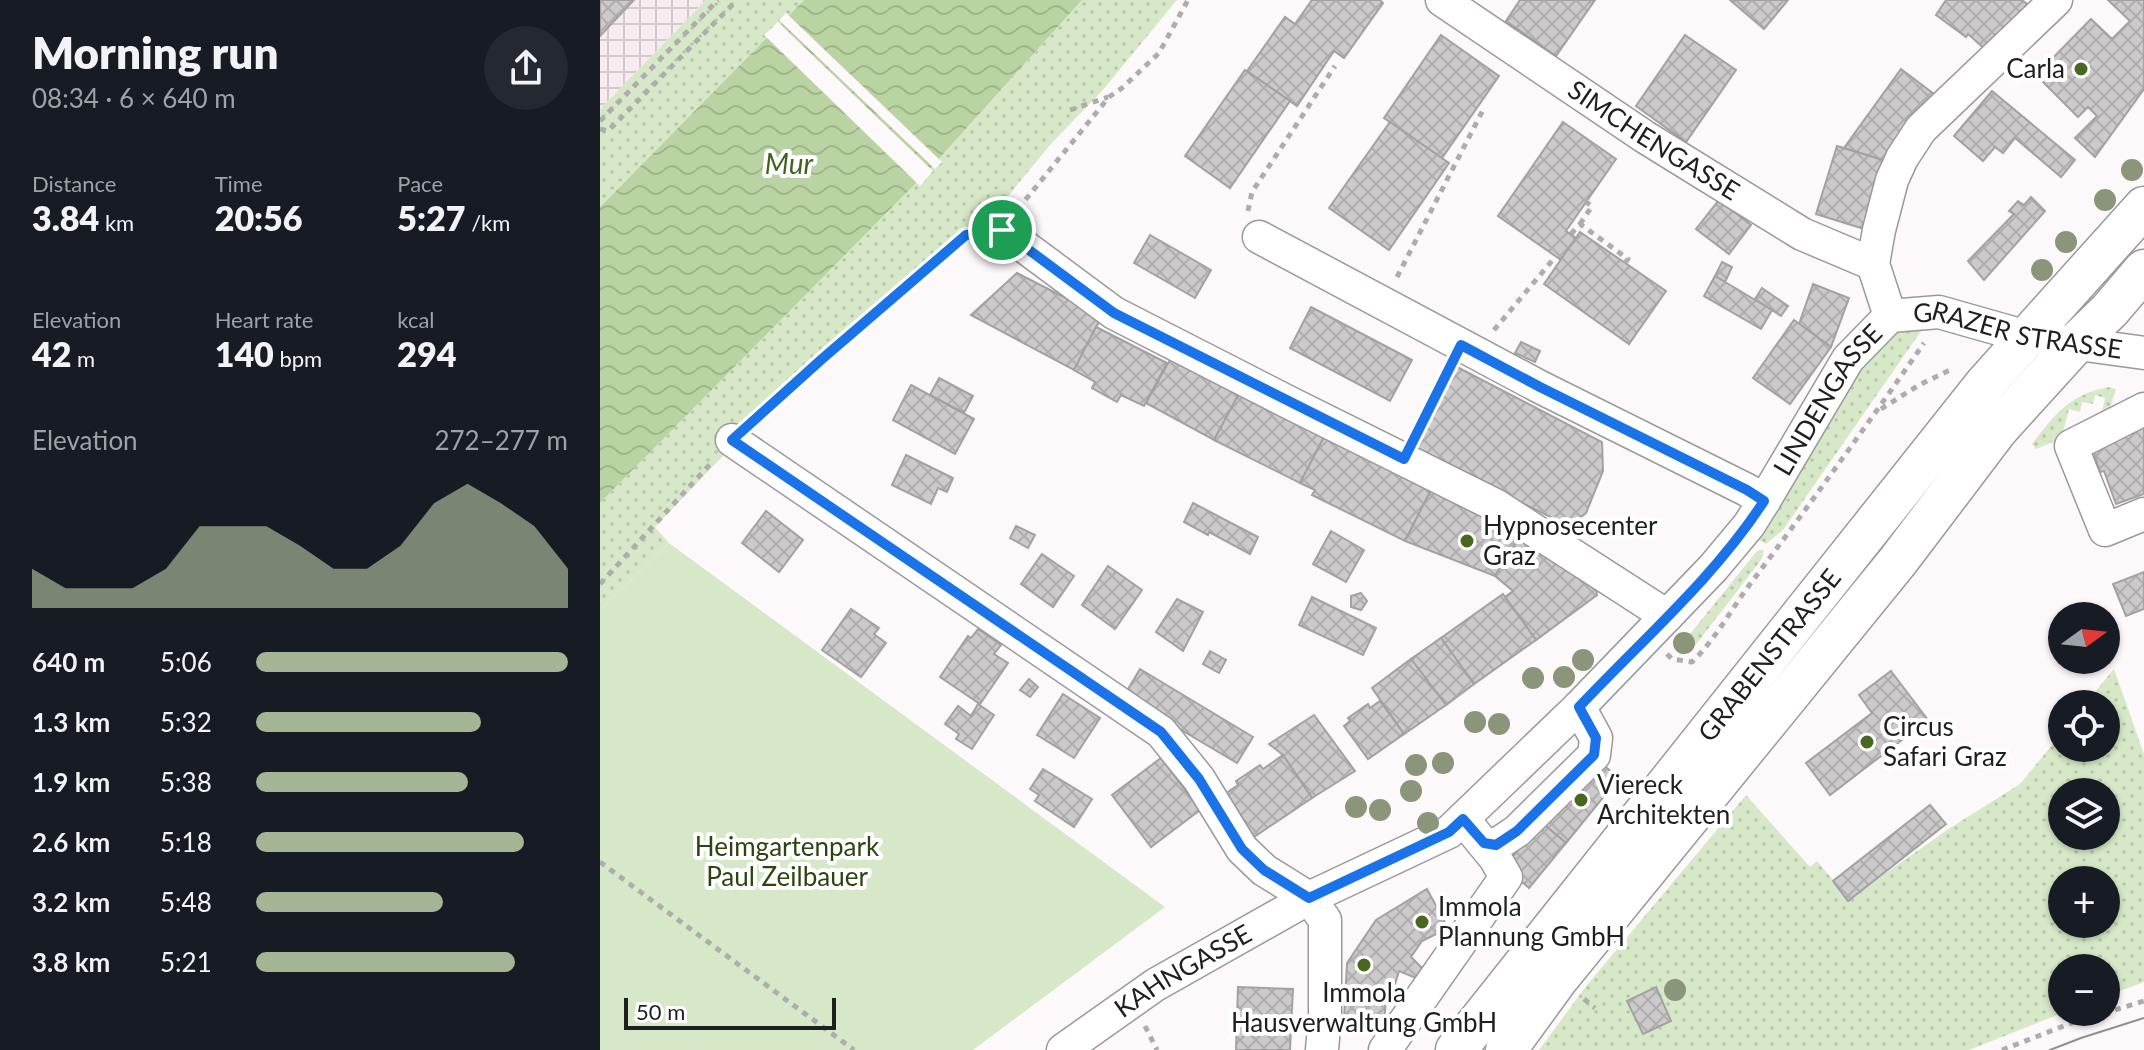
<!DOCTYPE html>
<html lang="en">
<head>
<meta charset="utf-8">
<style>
  :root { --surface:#171b24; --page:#242831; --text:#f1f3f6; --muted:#9ea1a6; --accent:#a5b495 }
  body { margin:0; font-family:Lato,sans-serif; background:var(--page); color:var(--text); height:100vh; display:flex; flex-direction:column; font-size:30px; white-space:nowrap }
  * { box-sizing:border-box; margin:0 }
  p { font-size:26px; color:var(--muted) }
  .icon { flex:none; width:44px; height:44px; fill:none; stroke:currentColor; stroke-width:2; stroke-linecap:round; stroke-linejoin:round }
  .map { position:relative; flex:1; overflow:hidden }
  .drawer { display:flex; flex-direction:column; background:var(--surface); width:600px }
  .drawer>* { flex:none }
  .needle { width:52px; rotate:75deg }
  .fabs { position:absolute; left:1448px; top:602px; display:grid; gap:16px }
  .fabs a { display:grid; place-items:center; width:72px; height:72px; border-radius:50%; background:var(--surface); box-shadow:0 2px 6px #0004; font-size:40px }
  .scale { position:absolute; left:24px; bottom:20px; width:212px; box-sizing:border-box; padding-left:8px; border:4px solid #201f1f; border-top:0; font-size:22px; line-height:28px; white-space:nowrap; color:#201f1f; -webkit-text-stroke:6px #fff; paint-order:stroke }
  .pin { position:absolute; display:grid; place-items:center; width:68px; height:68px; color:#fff; margin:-34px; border:4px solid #fff; border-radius:50%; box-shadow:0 2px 8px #0007 }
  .round { display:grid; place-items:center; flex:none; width:84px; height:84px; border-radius:42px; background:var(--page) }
  .summary { display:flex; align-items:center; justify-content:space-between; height:136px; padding:0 32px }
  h1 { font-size:44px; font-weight:800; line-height:60px }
  .figures { display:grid; grid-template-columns:repeat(3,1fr); gap:12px; height:136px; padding:8px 32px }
  .figures div { display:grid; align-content:center }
  .figures b { font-size:34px; font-weight:800 }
  .figures small { font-size:22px; font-weight:400 }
  .figures p { font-size:22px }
  .chart { height:224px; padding:16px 32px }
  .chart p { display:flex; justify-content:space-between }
  .chart svg { width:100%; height:144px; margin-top:8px; fill:var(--accent); opacity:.7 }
  ul { padding:0 32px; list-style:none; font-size:26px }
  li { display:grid; grid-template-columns:128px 96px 1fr; align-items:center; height:60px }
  li i { height:20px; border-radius:10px; background:var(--accent) }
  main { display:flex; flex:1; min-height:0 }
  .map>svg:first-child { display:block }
</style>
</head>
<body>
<main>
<section class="drawer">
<div class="summary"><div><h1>Morning run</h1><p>08:34 · 6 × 640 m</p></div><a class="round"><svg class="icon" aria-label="share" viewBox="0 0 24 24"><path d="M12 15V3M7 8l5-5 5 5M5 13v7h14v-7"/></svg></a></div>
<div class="figures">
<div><p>Distance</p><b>3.84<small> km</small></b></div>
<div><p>Time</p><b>20:56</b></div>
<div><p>Pace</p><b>5:27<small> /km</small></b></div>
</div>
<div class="figures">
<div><p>Elevation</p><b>42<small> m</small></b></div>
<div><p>Heart rate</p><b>140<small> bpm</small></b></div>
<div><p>kcal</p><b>294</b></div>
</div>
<div class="chart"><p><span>Elevation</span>272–277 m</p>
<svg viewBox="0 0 160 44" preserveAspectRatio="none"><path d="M0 44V32L10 38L20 38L30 38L40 32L50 19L60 19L70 19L80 25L90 32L100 32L110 25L120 12L130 6L140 12L150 19L160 32V44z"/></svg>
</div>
<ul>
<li><b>640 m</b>5:06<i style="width:100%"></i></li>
<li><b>1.3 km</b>5:32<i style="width:72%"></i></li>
<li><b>1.9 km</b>5:38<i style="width:68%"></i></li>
<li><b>2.6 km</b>5:18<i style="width:86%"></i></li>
<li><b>3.2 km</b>5:48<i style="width:60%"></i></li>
<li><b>3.8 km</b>5:21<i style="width:83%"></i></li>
</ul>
</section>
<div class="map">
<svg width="1544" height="1050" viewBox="0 0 1544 1050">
  <defs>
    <pattern id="industrial-grid" width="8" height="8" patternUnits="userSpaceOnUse" patternTransform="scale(2)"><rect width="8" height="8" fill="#f7ebf0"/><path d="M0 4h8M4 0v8" fill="none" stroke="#d3c9cd"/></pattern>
    <pattern id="grass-dots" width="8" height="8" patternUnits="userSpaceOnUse" patternTransform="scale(2)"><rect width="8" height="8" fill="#d7e8c8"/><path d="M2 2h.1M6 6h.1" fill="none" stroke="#b8c7ab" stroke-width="1.8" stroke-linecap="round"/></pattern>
    <pattern id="water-waves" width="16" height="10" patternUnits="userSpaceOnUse" patternTransform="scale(2)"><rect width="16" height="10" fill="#bad3a2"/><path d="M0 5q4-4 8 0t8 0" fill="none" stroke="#a0b58b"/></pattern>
    <pattern id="building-cross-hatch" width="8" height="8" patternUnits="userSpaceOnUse" patternTransform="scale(2)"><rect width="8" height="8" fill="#cdcacb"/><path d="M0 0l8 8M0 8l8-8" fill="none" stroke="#b0adae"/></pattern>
  </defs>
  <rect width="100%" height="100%" fill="#fdf9fb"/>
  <!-- industrial -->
  <path fill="url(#industrial-grid)" d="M0,0H106L0,109Z"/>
  <!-- grass -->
  <g fill="url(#grass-dots)" fill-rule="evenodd">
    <path d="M106,0H204L0,207V109Z"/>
    <path d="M482,0H577L502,91L450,145L371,241L261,328L139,439L55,527L69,543L0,610V503L327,172Z"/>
    <path d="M1324,327L1183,530L1166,544L1155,538L1253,377L1295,329Z"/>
    <path d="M1509,387L1516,389L1508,414L1502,412L1505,398L1495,395L1493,404L1482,402L1480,412L1469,409L1461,439L1436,449L1432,444C1455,414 1470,394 1509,387Z"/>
    <path d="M1161,550L1164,551L1161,560L1094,647L1081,655L1077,650L1157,551Z"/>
    <path d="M1514,669L1544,754V982L1506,996V968H1462V1012H1465L1369,1050H939L987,985L1146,795L1210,867L1217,861L1249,899L1347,830L1420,784L1462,733V748H1506V704H1485ZM1462,792H1506V836H1462ZM1462,880H1506V924H1462Z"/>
  </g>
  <!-- garden -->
  <path fill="#d7e8c8" d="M69,543L565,907L373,1050H0V610Z"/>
  <!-- water -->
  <path fill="url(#water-waves)" d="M204,0H482L327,172L0,503V207Z"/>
  <!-- pier -->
  <g fill="#fdf9fb">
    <path d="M186,13L342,162L335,169L179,20Z"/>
    <path d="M178,22L333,171L320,186L164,35Z"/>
  </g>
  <!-- building -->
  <g fill="url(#building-cross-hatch)" stroke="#a4a1a2" stroke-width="2">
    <path d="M0,0H34L0,36Z"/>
    <path d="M712,0H780L783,3L744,58L734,51L697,106L647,71L685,17L695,24Z"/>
    <path d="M920,0H995L956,56L906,21Z"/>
    <path d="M1130,0H1188L1164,29Z"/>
    <path d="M1346,0H1422L1427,4L1411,25L1387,51L1368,34L1366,37L1336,15Z"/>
    <path d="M1508,0H1544V89L1495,157L1475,138L1497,116L1488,107L1478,117L1436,75L1491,19L1512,39L1530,21Z"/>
    <path d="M841,35L899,76L842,158L784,118Z"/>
    <path d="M1085,35L1136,70L1086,142L1036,106Z"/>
    <path d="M1301,69L1334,94L1286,161L1244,148Z"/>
    <path d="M645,70L690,101L630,188L585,156Z"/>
    <path d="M1392,91L1475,160L1461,177L1415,138L1403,153L1395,147L1383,161L1354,136Z"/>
    <path d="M790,122L849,163L789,250L729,208Z"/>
    <path d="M963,122L1016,159L966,231L976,238L961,260L898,216Z"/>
    <path d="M1237,146L1286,161L1264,229L1216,214Z"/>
    <path d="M1431,197L1445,211L1384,280L1368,261L1414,214L1409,211L1418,201L1424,205Z"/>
    <path d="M1119,200L1151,225L1129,254L1096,229Z"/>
    <path d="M980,232L1066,291L1029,344L944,284Z"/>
    <path d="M550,235L611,270L595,298L534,263Z"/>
    <path d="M1122,262L1132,267L1125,282L1115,276Z"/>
    <path d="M417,273L503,317L496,327L474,370L371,315Z"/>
    <path d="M1115,276L1172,310L1161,329L1104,296Z"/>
    <path d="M1213,284L1249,298L1231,347L1199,324Z"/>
    <path d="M1162,288L1188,306L1181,316L1155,299Z"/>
    <path d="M711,307L812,360L790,401L690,348Z"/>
    <path d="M1194,320L1231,347L1190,404L1153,378Z"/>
    <path d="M496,327L567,363L544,406L521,395L517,402L492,388L495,382L474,370Z"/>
    <path d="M921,342L940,351L935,362L915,353Z"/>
    <path d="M572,356L640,392L614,440L546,403Z"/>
    <path d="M855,366L1002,442L1003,471L986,513L969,526L812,449Z"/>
    <path d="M339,378L373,396L364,413L330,395Z"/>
    <path d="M311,385L374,419L355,454L293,420Z"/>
    <path d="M640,392L725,435L700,483L614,440Z"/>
    <path d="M1544,424V494L1516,504L1504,471L1500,472L1493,450Z"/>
    <path d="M725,435L832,488L805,541L712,495L715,490L700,483Z"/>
    <path d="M306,455L353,478L347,492L338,488L331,504L292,485Z"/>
    <path d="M832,488L921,535L895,576L805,541Z"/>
    <path d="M593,503L658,537L650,554L609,532L608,535L584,522Z"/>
    <path d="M166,511L203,540L179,572L142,543Z"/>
    <path d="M416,526L435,535L428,548L410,538Z"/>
    <path d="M731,531L764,550L746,582L713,564Z"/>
    <path d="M921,535L995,582L997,595L936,640L905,597L913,591L895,576Z"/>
    <path d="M442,554L474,576L453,607L421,584Z"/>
    <path d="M508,566L542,590L515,629L482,605Z"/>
    <path d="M1544,572V609L1526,616L1513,584Z"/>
    <path d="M761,593L767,601L761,610L751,607V596Z"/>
    <path d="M903,594L936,640L874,684L841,638Z"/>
    <path d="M712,597L776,628L763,655L699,625Z"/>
    <path d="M577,599L603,612L583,651L556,632Z"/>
    <path d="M251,609L279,628L274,634L286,643L261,677L222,650Z"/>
    <path d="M378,629L401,645L394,654L408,663L380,704L340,677L368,636L371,638Z"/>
    <path d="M841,638L874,684L846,705L811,659Z"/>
    <path d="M610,651L626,660L619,673L603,664Z"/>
    <path d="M811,659L846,705L804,734L772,688Z"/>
    <path d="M540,669L653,737L637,763L524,696Z"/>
    <path d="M1291,671L1328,720L1230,795L1206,763L1272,713L1259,695Z"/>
    <path d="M429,679L438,687L430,697L420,690Z"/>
    <path d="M463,694L500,718L474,758L437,735Z"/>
    <path d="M780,701L804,734L768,759L744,726L750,721L748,718L768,704L770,708Z"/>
    <path d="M378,704L394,715L372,749L356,739L359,734L345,724L358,706L371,716Z"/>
    <path d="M714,715L755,771L712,798L683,755L669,744Z"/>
    <path d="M683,755L712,798L648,841L619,798L638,785L636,781L660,765L663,769Z"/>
    <path d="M561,758L600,810L551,847L512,795Z"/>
    <path d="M996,759L1019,778L966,843L941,822Z"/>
    <path d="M443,769L492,799L474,827L435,801L439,795L430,789Z"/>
    <path d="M1330,805L1346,824L1248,901L1233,881Z"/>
    <path d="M941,822L966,843L929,888L904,867Z"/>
    <path d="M827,889L848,928L822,941L811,957L822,968L816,978L799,971L793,991H787L784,1020H774V1030L749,1028V1019H744L747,963L776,920Z"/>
    <path d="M638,987L693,989L690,1050H636Z"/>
    <path d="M1056,987L1071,1021L1043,1034L1027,1001Z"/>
  </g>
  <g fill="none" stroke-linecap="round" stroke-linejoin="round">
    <!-- minor casing -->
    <g stroke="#9c999a" stroke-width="35">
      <g id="minor">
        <path id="s1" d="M842,0L1045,137L1202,234L1273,264"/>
        <path d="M402,230L514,313L688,402L895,505L1067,616"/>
        <path d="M659,237L940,387L1147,490L1164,501"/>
        <path d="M1290,316L1273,264L1279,230L1292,180L1302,158L1321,129L1456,0"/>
        <path id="s2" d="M1290,316L1339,312L1427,337L1544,353"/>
        <path d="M1544,409L1471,446L1505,530L1544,514"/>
        <path d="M132,440L561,732L599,779L642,849L664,870L709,898L725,920V1015L722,1050"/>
        <path d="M884,843L896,845L917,831L994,755L996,738L979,707"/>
        <path id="s3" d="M463,1050L555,985L709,898L849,832L979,707L1113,568L1149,525L1164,501L1248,359L1290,316"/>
        <path d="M785,1050L906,877L895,858L863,819"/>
      </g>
    </g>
    <!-- major casing -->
    <g stroke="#9c999a" stroke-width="43">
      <g id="major">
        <path id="s4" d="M856,1050L1386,383L1544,207"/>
        <path d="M906,1050L957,980L1298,561L1398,429L1476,343L1510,310L1544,270"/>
      </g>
    </g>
    <!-- path -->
    <g stroke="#afacad" stroke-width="5" stroke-dasharray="6 6" stroke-linecap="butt">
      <path d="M470,110L508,97"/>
      <path d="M0,121L118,0"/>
      <path d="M0,129L8,131L137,0"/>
      <path d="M418,209L509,97L522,88L559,53L588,0"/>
      <path d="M648,211L652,192L735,66"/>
      <path d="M980,224L992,206L986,202"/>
      <path d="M971,234L980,224L1028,259L1025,263"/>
      <path d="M797,277L884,108"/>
      <path d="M894,330L956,256"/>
      <path d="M1281,409L1319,385L1352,369"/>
      <path d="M154,420L344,252L366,235L374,233"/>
      <path d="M816,433L848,371"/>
      <path d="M0,584L113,461"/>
      <path d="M1067,654L1072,659L1092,662C1116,639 1131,609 1151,583C1210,504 1268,424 1324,343"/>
      <path d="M0,862L254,1050"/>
      <path d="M984,999L995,1008"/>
      <path d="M545,1026L557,1050"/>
      <path d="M1402,1050L1469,1024L1544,1001"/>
    </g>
    <!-- minor -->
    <use href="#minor" stroke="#fff" stroke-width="32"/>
    <!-- major -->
    <use href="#major" stroke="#fff" stroke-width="40"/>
    <!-- tram -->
    <path stroke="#918f90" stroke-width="2" d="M1450,1050L1481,1038L1544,1018"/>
  </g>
  <!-- trees -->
  <g fill="#8b9579">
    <circle cx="1532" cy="170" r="11"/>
    <circle cx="1505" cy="200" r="11"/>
    <circle cx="1466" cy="242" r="11"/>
    <circle cx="1442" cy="270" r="11"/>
    <circle cx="1084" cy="643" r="11"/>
    <circle cx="983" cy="660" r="11"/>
    <circle cx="964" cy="677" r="11"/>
    <circle cx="933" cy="678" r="11"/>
    <circle cx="875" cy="722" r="11"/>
    <circle cx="899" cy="724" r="11"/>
    <circle cx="843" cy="763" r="11"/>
    <circle cx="816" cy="765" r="11"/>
    <circle cx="811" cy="791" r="11"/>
    <circle cx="756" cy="807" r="11"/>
    <circle cx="780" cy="810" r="11"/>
    <circle cx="828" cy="823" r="11"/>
    <circle cx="1075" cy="990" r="11"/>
  </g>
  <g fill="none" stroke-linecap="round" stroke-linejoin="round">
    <!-- route casing -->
    <g stroke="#fff" stroke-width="16">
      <path id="route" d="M402,230L514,313L804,459L861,345L940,387L1147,490L1164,501C1114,578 1042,640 979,707L996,738L994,755L917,831L896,845L884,843L863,819L849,832L709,898L664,870L642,849L599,779L561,732L132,440L222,359L366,235Z"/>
    </g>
    <!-- route -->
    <use href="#route" stroke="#1a73e8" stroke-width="10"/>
  </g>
  <!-- markers -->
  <g fill="#48681f" stroke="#fff" stroke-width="3">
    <circle cx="1481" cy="69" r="8"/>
    <circle cx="867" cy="541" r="8"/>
    <circle cx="1267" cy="742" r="8"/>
    <circle cx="981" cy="800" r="8"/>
    <circle cx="822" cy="922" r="8"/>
    <circle cx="764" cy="965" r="8"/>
  </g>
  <g text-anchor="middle" stroke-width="8" stroke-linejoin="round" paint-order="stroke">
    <!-- poi labels -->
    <g font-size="26" fill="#201f1f" stroke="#fff" text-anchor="start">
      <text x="1465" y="78" text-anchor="end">Carla</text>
      <text x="883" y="535">Hypnosecenter<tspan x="883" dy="30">Graz</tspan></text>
      <text x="1283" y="736">Circus<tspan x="1283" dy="30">Safari Graz</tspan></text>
      <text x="997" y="794">Viereck<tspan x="997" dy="30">Architekten</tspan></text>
      <text x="838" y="916">Immola<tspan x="838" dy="30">Plannung GmbH</tspan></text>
      <text x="764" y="1002" text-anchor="middle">Immola<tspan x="764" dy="30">Hausverwaltung GmbH</tspan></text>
    </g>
    <!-- street labels -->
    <g font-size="26" fill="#201f1f" stroke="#fff">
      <text dy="9" stroke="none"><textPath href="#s1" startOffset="254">SIMCHENGASSE</textPath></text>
      <text dy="9" stroke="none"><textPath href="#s2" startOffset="130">GRAZER STRASSE</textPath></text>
      <text dy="9" stroke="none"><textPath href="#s3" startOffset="1022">LINDENGASSE</textPath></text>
      <text dy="9" stroke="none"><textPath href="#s4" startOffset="504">GRABENSTRASSE</textPath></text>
      <text dy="9" stroke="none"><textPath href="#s3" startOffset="144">KAHNGASSE</textPath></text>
    </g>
    <!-- park labels -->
    <g font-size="26" fill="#2d440f" stroke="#fff">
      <text x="187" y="856">Heimgartenpark<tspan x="187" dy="30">Paul Zeilbauer</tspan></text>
    </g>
    <!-- water labels -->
    <g font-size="28" font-style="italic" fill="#43621d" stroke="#fff">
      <text x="189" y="174">Mur</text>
    </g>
  </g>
</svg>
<div class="fabs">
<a><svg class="needle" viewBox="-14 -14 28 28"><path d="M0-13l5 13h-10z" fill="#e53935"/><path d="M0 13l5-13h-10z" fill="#9ea1a6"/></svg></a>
<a><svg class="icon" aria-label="locate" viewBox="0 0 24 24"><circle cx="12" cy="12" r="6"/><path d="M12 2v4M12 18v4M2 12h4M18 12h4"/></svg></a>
<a><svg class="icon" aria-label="layers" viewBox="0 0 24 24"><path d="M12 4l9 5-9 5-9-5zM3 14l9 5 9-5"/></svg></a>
<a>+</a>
<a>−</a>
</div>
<div class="scale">50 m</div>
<div class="pin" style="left:402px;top:230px;background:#1e9e55"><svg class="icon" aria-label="arrive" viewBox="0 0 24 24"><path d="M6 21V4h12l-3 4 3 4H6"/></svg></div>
</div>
</main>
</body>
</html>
